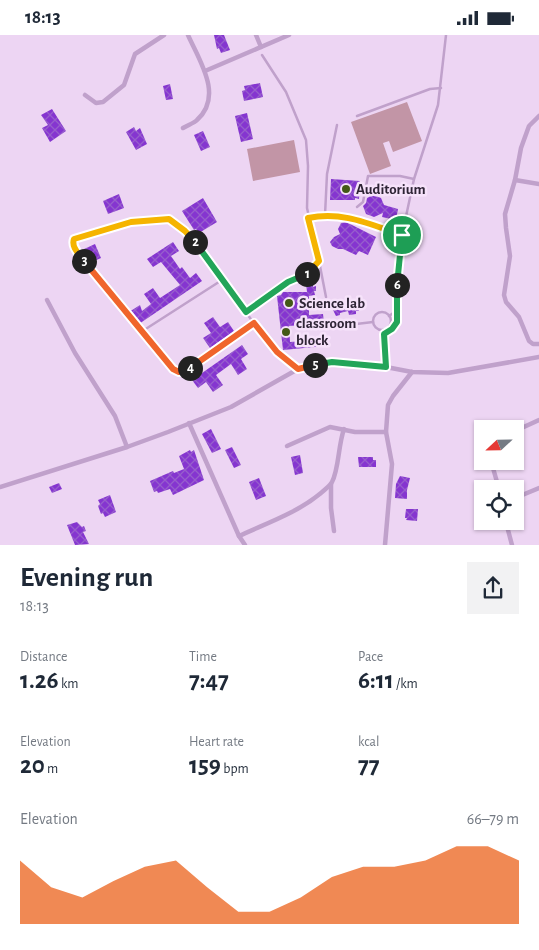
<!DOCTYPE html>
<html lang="en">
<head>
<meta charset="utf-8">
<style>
  :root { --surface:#fff; --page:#f2f2f3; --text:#1f2937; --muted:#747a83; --accent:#ea580c }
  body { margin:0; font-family:"Alegreya Sans",sans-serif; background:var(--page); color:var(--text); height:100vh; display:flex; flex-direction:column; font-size:19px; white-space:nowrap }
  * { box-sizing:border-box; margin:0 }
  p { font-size:16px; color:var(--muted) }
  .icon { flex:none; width:28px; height:28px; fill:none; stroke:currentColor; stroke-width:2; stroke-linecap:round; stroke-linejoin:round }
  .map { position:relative; height:510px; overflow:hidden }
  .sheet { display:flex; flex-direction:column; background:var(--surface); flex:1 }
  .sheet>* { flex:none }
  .needle { width:32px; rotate:248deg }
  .controls { position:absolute; left:474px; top:385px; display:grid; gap:10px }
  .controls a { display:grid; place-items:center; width:50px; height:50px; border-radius:0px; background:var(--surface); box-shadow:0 1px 4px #0004; font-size:25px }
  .pin { position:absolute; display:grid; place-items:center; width:42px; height:42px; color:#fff; margin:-21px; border:2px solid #fff; border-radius:50%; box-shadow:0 1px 5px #0007 }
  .km { position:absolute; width:25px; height:25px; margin:-12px; border-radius:50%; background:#222; color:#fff; font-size:14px; line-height:25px; text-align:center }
  .round { display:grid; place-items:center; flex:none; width:52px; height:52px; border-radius:0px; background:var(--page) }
  .head { display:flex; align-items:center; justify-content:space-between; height:85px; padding:0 20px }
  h1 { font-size:28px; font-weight:700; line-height:38px }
  .figures { display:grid; grid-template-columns:repeat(3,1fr); gap:8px; height:85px; padding:5px 20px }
  .figures div { display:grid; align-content:center }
  .figures b { font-size:25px; font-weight:700 }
  .figures small { font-size:14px; font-weight:400 }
  .figures p { font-size:14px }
  .chart { height:140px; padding:10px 20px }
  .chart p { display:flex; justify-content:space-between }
  .chart svg { width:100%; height:90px; margin-top:5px; fill:var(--accent); opacity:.7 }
  .status { display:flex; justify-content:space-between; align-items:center; height:35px; padding:0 25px; background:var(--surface); direction:ltr }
  .status svg { height:14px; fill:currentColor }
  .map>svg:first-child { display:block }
</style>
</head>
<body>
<div class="status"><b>18:13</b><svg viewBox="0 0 49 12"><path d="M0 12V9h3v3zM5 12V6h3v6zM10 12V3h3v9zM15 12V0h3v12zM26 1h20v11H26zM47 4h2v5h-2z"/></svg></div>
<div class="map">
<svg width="539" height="510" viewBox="0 0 539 510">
  <defs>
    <pattern id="building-cross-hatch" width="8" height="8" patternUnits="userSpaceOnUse" patternTransform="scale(1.25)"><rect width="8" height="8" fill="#8535d0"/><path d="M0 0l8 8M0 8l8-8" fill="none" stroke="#975ecc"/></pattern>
  </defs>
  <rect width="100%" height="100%" fill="#edd5f3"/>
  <!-- pitch -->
  <g fill="#c295a6">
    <path d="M407,67L422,106L393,117L389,106L383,108L391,131L370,139L351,87Z"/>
    <path d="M294,105L300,137L253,146L247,114Z"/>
  </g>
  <!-- building -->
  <g fill="url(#building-cross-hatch)">
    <path d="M214,0H224L230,15L221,18L219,13L217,14Z"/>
    <path d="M260,48L263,62L244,66L242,56L245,55L244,51Z"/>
    <path d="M170,49L173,64L166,65L163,51Z"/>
    <path d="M52,74L66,96L50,107L42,93L48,90L41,80Z"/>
    <path d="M247,78L253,104L241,107L235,81Z"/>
    <path d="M134,92L136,96L140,93L147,109L136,115L126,97Z"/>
    <path d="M203,96L210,112L201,116L194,100Z"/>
    <path d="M331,144L360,146L359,164L355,163V165H330Z"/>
    <path d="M119,159L124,173L108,179L103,166Z"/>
    <path d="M373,160L381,163L384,170L398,174L396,185L382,182L383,178L374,182L366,179L363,171L366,168L367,163Z"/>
    <path d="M203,163L217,187L199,198L196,194L194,195L182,176Z"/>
    <path d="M346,187L376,202L368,220L359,216L356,220L343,214H338L332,211L330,207L334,202L340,199L338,194L341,188Z"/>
    <path d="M173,207L179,216L171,221L180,234L182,232L190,243L196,238L202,246L139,289L129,277L140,270L142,276L151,269L144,259L153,253L160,263L180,250L161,227L153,232L147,224Z"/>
    <path d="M95,209L101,223L92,227L91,224H88L84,214Z"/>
    <path d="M306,249H313V252L316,251V256H314L315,260L309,261V280L323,279L324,288L289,291L290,307L325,304V311L283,315L277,261L281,260L283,257H307Z"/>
    <path d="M362,265V272L359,273V276H356V279L349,280L348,276L340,278V280L336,281L333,275H330L328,268Z"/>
    <path d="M213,282L220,292L228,287L234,296L210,313L203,303L211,298L204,288Z"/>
    <path d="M242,310L248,319L241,324L247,334L238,340L231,329L216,340L223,350L213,357L206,347L198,353L192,345Z"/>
    <path d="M211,394L221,414L212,418L202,399Z"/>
    <path d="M232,412L241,430L234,433L225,415Z"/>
    <path d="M190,415L191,417L194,415L204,445L173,460L170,454L158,458L157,456L154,457L150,446L173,436L174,438L184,434L179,421Z"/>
    <path d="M300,420L303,438L295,440L291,422Z"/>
    <path d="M358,422H373V425H376V432H359Z"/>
    <path d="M400,441L410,443L407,455V464L395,463L396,449Z"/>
    <path d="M259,443L266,461L256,465L249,447Z"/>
    <path d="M59,448L62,454L52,458L49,452Z"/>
    <path d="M110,460L116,477L105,482L103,478L101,479L98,471L100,469L98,465Z"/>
    <path d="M406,474H418L417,486L406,485L407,483H405Z"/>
    <path d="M77,487L82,492L84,491L86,496L83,497L89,509L75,510L67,490Z"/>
  </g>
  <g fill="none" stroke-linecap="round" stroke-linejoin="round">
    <!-- service -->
    <g stroke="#c0a1cb" stroke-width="2.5">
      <path d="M262,20L286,57L306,105L308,131L307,173L319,226L326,262"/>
      <path d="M357,81L430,54L441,53"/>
      <path d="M357,172L363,167L368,141H400L414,144"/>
      <path d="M325,180L327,139L337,90"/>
      <path d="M309,183C343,176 370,190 402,200"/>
      <path d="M247,277L288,247L307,239L319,226"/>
      <circle cx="382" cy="286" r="9"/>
      <path d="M389,281L396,276L398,230L402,200L414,144L438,70L446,0"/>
      <path d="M254,288L187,335L182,337H176L141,297L74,212L73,209L74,204L131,187L165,183L172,185L191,202L264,302L273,310L277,317L298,334"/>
      <path d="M331,292L373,287"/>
      <path d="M384,296L386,332"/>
      <path d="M141,297L222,245"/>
      <path d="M384,299L396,289V277"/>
    </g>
    <!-- minor -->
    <g stroke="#c0a1cb" stroke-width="4.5">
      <path d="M256,0L261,12"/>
      <path d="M205,36L289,0"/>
      <path d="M85,60L96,68L103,67L124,50L135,19L164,0"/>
      <path d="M539,81L529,91L521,113L515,145L505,179L506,193L510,221L504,260L506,267L519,282L529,306L533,309H539"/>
      <path d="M183,93C188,90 194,88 197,85C224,61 199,25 188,0"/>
      <path d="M515,145L539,149"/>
      <path d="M47,265L75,318L115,381L127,412"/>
      <path d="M189,388L239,501L245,510"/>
      <path d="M515,396L539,385"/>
      <path d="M287,411L330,392L355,397H386"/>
      <path d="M491,426L499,454"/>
      <path d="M331,449V473L334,496"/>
      <path d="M0,452L127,412L168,397L231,372L298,334L332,327L386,332L412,337L448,338L539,322"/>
      <path d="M515,463L539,453"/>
      <path d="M507,486L508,495L512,510"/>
      <path d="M239,501C267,488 297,478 321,458C325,454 330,451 332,447C339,434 338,411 344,394"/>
      <path d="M385,510L392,429L386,397L388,370L393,361L412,337"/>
    </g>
  </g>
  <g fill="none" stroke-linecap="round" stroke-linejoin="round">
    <!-- split-1 casing -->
    <g stroke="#fff" stroke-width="10">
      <path id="split-1" d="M307,239L319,226L308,183C343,176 369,189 402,200"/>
    </g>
    <!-- split-2 casing -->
    <g stroke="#fff" stroke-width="10">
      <path id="split-2" d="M195,207L246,277L288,247L307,239"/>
    </g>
    <!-- split-3 casing -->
    <g stroke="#fff" stroke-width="10">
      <path id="split-3" d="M84,226C79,219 71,212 74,204L131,187L169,184L185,196L195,207"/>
    </g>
    <!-- split-4 casing -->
    <g stroke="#fff" stroke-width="10">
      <path id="split-4" d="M84,226L173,334L179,337L190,333"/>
    </g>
    <!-- split-5 casing -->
    <g stroke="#fff" stroke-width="10">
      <path id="split-5" d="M190,333L254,288L277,317L298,334L315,330"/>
    </g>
    <!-- split-6 casing -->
    <g stroke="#fff" stroke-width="10">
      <path id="split-6" d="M315,330L332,327L386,332L384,299L392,294L397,287V250"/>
    </g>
    <!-- split-7 casing -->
    <g stroke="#fff" stroke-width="10">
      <path id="split-7" d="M397,250L402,200"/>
    </g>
    <!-- split-1 -->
    <use href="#split-1" stroke="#f5b400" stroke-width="6"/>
    <!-- split-2 -->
    <use href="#split-2" stroke="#22a559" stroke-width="6"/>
    <!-- split-3 -->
    <use href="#split-3" stroke="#f5b400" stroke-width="6"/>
    <!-- split-4 -->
    <use href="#split-4" stroke="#f0652b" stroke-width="6"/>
    <!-- split-5 -->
    <use href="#split-5" stroke="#f0652b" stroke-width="6"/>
    <!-- split-6 -->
    <use href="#split-6" stroke="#22a559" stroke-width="6"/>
    <!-- split-7 -->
    <use href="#split-7" stroke="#22a559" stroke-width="6"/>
  </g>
  <!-- markers -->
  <g fill="#435917" stroke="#f6e2fa" stroke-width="2">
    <circle cx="346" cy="154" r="5"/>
    <circle cx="289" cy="268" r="5"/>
    <circle cx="286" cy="297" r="5"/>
  </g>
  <g text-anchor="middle" stroke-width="5" stroke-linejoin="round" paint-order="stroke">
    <!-- poi labels -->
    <g font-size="15" font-weight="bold" fill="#2e2435" stroke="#f6e2fa" text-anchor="start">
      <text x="356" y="159">Auditorium</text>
      <text x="299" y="273">Science lab</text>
      <text x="296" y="293">classroom<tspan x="296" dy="17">block</tspan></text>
    </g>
  </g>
</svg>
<div class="controls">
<a><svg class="needle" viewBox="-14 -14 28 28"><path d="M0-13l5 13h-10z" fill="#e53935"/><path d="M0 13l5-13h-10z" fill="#747a83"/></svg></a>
<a><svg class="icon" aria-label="locate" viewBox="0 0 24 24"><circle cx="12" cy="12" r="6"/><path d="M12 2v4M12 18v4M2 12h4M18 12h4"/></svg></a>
</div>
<div class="pin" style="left:402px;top:200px;background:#1e9e55"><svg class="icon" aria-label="arrive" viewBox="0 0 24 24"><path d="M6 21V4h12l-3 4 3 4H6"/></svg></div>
<b class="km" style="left:307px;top:239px">1</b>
<b class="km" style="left:195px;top:207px">2</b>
<b class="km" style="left:84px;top:226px">3</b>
<b class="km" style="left:190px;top:333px">4</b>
<b class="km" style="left:315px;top:330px">5</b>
<b class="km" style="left:397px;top:250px">6</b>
</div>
<section class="sheet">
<div class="head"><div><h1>Evening run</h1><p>18:13</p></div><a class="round"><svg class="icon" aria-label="share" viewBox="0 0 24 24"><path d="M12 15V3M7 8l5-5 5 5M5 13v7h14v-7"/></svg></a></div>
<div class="figures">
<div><p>Distance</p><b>1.26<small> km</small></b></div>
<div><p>Time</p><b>7:47</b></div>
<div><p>Pace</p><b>6:11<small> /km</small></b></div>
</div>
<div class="figures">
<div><p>Elevation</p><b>20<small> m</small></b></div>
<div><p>Heart rate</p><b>159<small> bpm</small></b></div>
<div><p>kcal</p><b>77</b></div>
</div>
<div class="chart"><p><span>Elevation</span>66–79 m</p>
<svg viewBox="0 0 160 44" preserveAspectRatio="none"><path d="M0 44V13L10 26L20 31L30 23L40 16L50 13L60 26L70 38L80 38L90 31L100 21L110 16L120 16L130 13L140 6L150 6L160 13V44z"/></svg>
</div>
</section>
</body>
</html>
